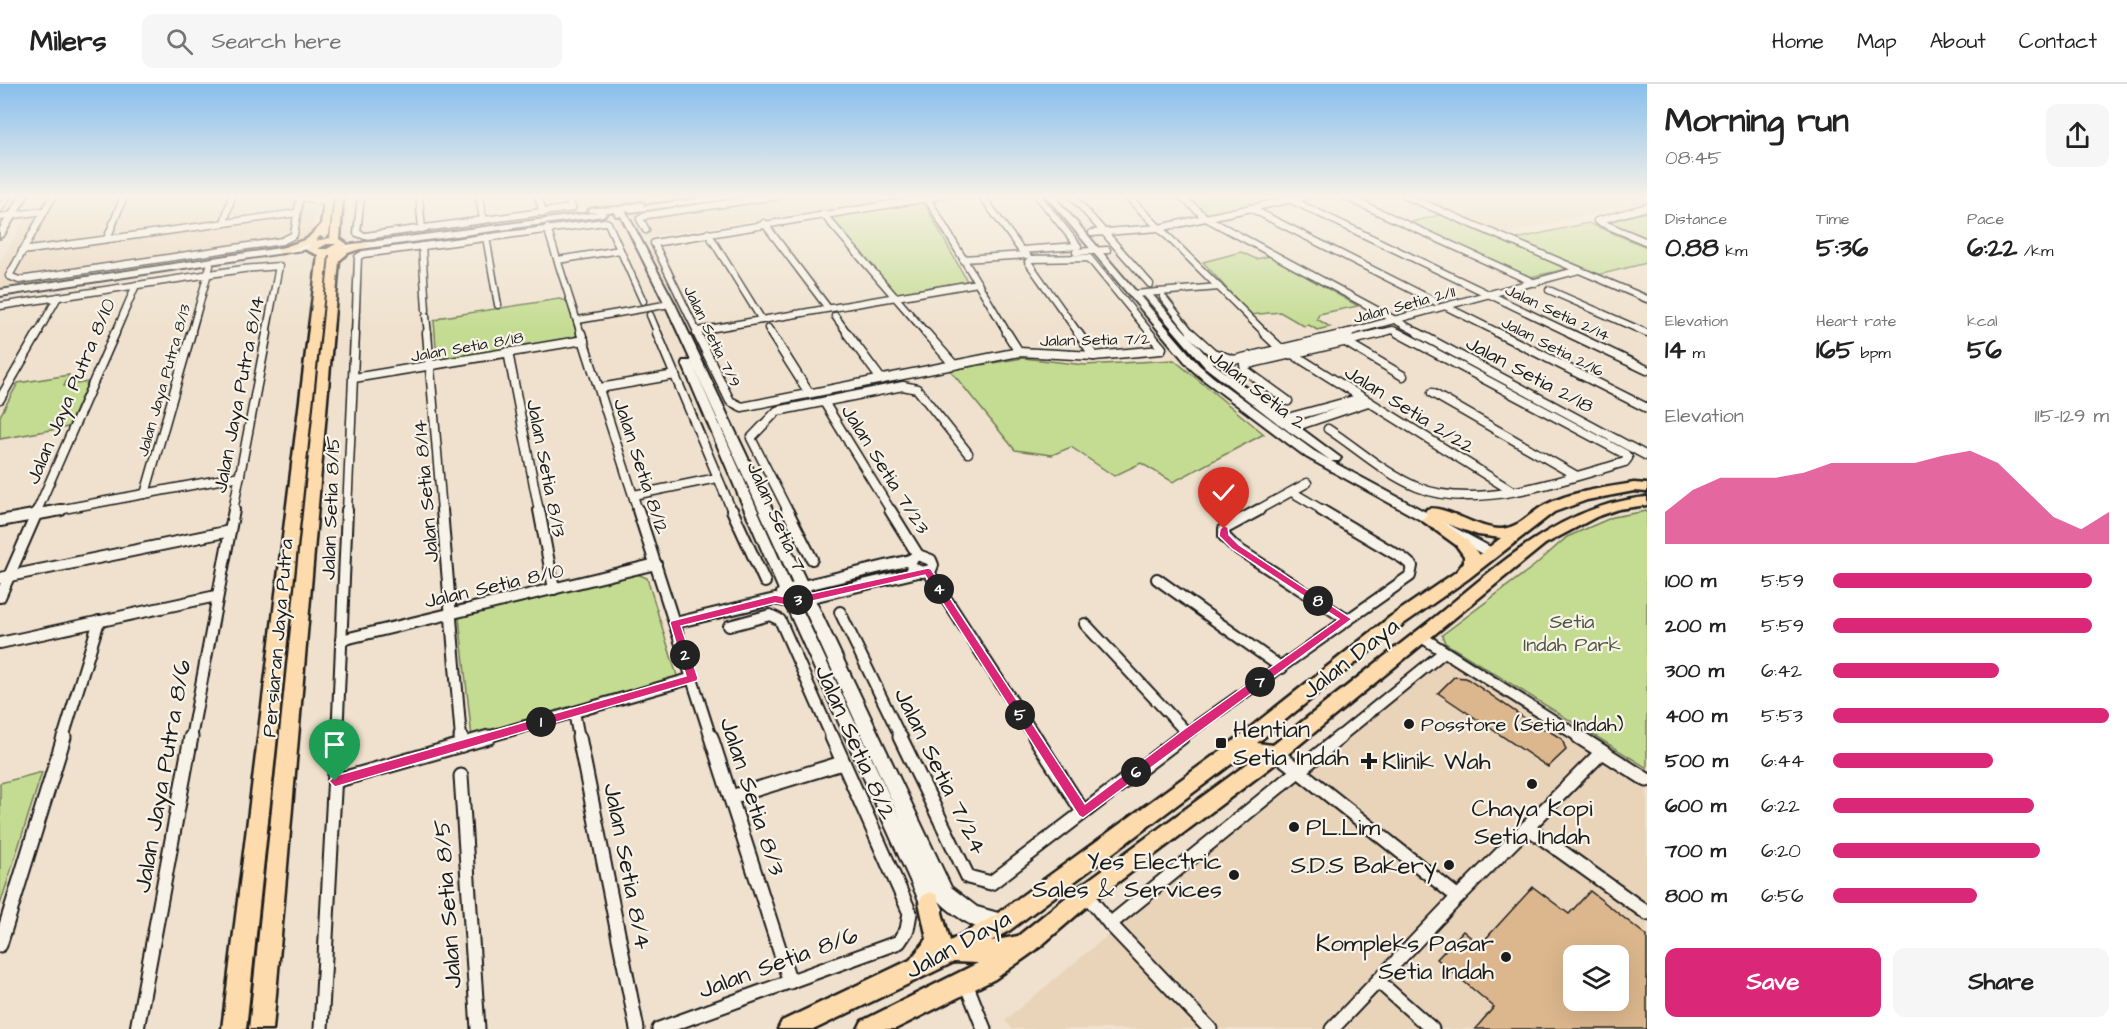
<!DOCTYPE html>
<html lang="en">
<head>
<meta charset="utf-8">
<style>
  :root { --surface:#fff; --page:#f6f6f6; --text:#222; --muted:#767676; --line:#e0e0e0; --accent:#db2777 }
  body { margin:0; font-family:"Architects Daughter",sans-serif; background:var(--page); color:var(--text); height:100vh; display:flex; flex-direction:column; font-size:22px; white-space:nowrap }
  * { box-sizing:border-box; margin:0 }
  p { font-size:20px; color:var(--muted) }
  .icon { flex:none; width:33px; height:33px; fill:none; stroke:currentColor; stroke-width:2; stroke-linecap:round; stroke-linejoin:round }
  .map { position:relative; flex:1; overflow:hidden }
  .sheet { display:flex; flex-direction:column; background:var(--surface); width:480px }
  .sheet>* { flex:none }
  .buttons { position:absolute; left:1563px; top:861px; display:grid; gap:12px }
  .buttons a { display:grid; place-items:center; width:66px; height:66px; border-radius:12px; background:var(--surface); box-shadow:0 6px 24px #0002; font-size:30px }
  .pin { position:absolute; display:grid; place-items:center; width:51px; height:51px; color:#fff; margin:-62px -26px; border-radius:50% 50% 50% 0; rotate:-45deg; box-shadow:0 0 6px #0007 }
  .pin .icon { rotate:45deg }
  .km { position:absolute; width:30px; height:30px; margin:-15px; border-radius:50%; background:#222; color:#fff; font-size:16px; line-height:30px; text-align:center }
  .round { display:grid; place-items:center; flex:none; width:63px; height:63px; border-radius:12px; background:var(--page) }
  .headline { display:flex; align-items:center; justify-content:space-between; height:102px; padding:0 18px }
  h1 { font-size:33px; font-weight:700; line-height:45px }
  .stats { display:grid; grid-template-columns:repeat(3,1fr); gap:9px; height:102px; padding:6px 18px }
  .stats div { display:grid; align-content:center }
  .stats b { font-size:26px; font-weight:700 }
  .stats small { font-size:16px; font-weight:400 }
  .stats p { font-size:16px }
  .chart { height:168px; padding:12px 18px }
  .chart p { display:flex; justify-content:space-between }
  .chart svg { width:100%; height:108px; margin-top:6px; fill:var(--accent); opacity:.7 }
  .primary-button { display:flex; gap:12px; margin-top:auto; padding:12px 18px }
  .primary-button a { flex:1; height:69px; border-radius:12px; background:var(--accent); color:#fff; font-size:24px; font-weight:700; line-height:69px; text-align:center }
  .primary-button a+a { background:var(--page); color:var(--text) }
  ul { padding:0 18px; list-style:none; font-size:20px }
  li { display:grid; grid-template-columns:96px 72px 1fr; align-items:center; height:45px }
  li i { height:15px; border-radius:8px; background:var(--accent) }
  header { display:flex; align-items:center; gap:36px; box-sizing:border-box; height:84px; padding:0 30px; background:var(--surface); border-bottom:2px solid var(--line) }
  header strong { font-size:28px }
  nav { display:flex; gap:33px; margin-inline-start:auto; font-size:21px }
  .search { width:420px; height:54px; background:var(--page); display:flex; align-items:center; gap:15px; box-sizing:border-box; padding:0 21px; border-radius:12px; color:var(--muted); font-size:22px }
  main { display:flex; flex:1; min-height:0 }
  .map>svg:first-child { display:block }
</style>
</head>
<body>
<header>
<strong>Milers</strong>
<div class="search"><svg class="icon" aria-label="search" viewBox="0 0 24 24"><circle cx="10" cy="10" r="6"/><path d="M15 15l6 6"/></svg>Search here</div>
<nav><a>Home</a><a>Map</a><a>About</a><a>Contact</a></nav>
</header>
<main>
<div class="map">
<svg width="1647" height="945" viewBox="0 0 1647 945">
  <rect width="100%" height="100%" fill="#efe1cd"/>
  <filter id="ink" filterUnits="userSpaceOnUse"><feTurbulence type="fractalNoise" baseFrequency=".0167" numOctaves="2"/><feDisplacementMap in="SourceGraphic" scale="12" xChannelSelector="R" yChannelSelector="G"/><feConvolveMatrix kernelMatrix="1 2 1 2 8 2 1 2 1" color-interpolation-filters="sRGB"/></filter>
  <g filter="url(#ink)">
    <!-- built -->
    <g fill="#e9d4ba" fill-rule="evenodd">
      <path d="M40,112H320L311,150L294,161L0,206V177Z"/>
      <path d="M571,112H675L576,125Z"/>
      <path d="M748,112H913L640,154L631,134L641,128Z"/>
      <path d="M1414,112H1647V117L1504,150Z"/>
      <path d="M1446,573L1647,700V945H1012L1005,936ZM1574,872H1618V916H1574Z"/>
    </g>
    <!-- green -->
    <g fill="#c4dc92" stroke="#707c57" stroke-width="1.5">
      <path d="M1185,112H1277L1283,114L1205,130Z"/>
      <path d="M919,117L924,119L967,197L894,210L832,134L834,131Z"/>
      <path d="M1647,128V154L1606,138Z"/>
      <path d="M1444,130L1567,184V185L1530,193L1407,139Z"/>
      <path d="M1588,139L1647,163V179L1598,191L1516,155Z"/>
      <path d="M1241,168L1256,175L1270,172L1358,222L1319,230L1317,235L1330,243L1317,246L1309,241L1304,242L1280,228L1250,231L1203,178Z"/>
      <path d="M559,215L567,217L577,251L569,256L437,276L434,237L443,233Z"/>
      <path d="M1023,274L1085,281L1174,276L1264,350L1173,398L1141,379L1114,392L1071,363L1052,371L1015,366L950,286Z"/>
      <path d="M69,291L64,302L88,298L68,343L0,355V332L18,299Z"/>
      <path d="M1647,427V684L1445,559L1442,551L1534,482L1567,453L1613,433Z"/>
      <path d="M637,490L647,494L678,595L472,654L459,533Z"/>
      <path d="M42,688L0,821V699Z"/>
    </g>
    <!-- building -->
    <g fill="#dcb78d" stroke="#1c1c1c" stroke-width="1.5" fill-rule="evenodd">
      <path d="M1454,593L1466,594L1539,644L1546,645L1562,655L1566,666L1548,683L1438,609Z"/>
      <path d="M1533,803L1569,830L1590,807L1647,852V945H1475L1494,923L1437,875L1463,847L1480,861ZM1574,872H1618V916H1574Z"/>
    </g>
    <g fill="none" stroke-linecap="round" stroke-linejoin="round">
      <!-- street-far3 casing -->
      <g stroke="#1c1c1c" stroke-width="9">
        <g id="street-far3">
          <path d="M53,112L9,192L19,196L282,157L294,151L300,112"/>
          <path d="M300,112L328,119"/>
          <path d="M361,112L357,149L365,152L572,124L567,112"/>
          <path d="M419,112L422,145"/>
          <path d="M479,112L483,136"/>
          <path d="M538,112L543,129"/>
          <path d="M982,112L1021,166L1078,162L1038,112"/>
          <path d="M1072,112L1150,200"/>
          <path d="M1127,112L1266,250"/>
          <path d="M1181,112L1206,134L1421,250"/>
          <path d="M1283,112L1572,250"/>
          <path d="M1344,112L1535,199"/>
          <path d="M1406,112L1647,215"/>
          <path d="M927,114L1008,250"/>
          <path d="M1647,123L1597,137L1647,158"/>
          <path d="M0,124L8,112"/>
          <path d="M1250,124L1436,218"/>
          <path d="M823,130L927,250"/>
          <path d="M0,133L44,127"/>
          <path d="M224,139L232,112"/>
          <path d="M764,139L828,224"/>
          <path d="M547,144L581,250"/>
          <path d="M646,146L640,135L647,131L778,112"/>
          <path d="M708,149L762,236"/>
          <path d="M1092,149L1159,144L1307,112"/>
          <path d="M486,153L498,221"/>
          <path d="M107,155L124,112"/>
          <path d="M422,162L426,226"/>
          <path d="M22,167L297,129"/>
          <path d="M1076,168L1107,166"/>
          <path d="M963,175L1027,171"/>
          <path d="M558,176L620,166"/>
          <path d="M1549,206L1647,249"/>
          <path d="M1134,210L1219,203"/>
          <path d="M1163,213L1192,250"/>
          <path d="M0,222L243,185L279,182L266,250"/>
          <path d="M1447,223L1501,250"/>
          <path d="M650,231L658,250"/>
          <path d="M426,232L428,250"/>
          <path d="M835,232L848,250"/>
          <path d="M578,236L670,220"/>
          <path d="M768,244L772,250"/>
          <path d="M697,247L978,199"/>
          <path d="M37,250L58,213"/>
          <path d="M115,250L136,201"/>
          <path d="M191,250L210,182"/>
          <path d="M355,250L358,173L363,170L605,138L608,139L643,217"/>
          <path d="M698,250L654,159L941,112"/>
          <path d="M1079,250L1028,178L1031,175L1089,174L1151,250"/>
          <path d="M1342,250L1579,186"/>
          <path d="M1376,250L1393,246L1401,250"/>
        </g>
      </g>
      <!-- street-far2 casing -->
      <g stroke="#1c1c1c" stroke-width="11">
        <g id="street-far2">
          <path d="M427,249L442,427"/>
          <path d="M581,249L638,427"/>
          <path d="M657,249L732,427"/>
          <path d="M697,249L730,317L742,323L1019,268L1094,272"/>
          <path d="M771,249L809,309"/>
          <path d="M847,249L881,295"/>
          <path d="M926,249L954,281"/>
          <path d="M1007,249L1019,268"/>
          <path d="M1078,249L1094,272"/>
          <path d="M1191,249L1213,269L1234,276L1349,249"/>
          <path d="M1264,249L1280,264"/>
          <path d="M1418,249L1647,372"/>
          <path d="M1498,249L1647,324"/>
          <path d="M1569,249L1647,286"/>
          <path d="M1344,257L1403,292"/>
          <path d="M508,268L539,427"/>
          <path d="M1291,269L1512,407"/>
          <path d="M1094,272L1161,266L1162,264L1149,249"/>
          <path d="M354,294L584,256"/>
          <path d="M600,304L675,291"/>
          <path d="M1432,309L1575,391"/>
          <path d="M0,315L38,249"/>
          <path d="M1288,317L1245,286L1244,281L1382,249"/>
          <path d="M824,318L891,427"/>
          <path d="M1280,336L1361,314"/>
          <path d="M1291,344L1368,318"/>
          <path d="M1328,345C1357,364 1385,390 1417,403C1477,428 1566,395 1625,378L1628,374L1625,370L1398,249"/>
          <path d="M1292,408L1324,427"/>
          <path d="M145,410L191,249"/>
          <path d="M634,411L717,394"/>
          <path d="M37,427L115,249"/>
          <path d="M53,427L240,392"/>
          <path d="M233,427L267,249"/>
          <path d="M347,427L355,249"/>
          <path d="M788,427L751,354L777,327L903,302L917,305L968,369"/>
          <path d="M1256,427L1307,399"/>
        </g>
      </g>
      <!-- street-far1 casing -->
      <g stroke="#1c1c1c" stroke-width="14">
        <g id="street-far1">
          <path d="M442,426L461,654"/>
          <path d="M539,426L554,505"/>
          <path d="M638,426L711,654"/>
          <path d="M732,426L765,498"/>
          <path d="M787,426L812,475"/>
          <path d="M890,426L918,471"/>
          <path d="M1259,426L1224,445V452L1235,463L1346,535"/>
          <path d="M0,437L61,426"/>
          <path d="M918,471L931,476L933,481L931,486L922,488L912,484L910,476Z"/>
          <path d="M928,487L1036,654"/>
          <path d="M0,494L230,447"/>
          <path d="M1157,495L1282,584"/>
          <path d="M782,509L786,506L910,476"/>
          <path d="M0,513L38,426"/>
          <path d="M840,528L901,654"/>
          <path d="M675,539L775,515L791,518L918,488"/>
          <path d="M1085,540L1187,649"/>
          <path d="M729,542L770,531L780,536L832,654"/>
          <path d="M1420,552L1581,654"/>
          <path d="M341,556L656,480"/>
          <path d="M0,559L216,512"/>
          <path d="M574,628L579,654"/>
          <path d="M63,654L99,537"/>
          <path d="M191,654L234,426"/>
          <path d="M337,654L347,426"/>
          <path d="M484,654L693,594"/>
          <path d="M1180,654L1410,492L1412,482L1404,475L1321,426"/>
          <path d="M1338,654L1444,568"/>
        </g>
      </g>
      <!-- street casing -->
      <g stroke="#1c1c1c" stroke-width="17">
        <g id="street">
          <path d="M461,653L462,661"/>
          <path d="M579,653L637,945"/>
          <path d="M711,653L790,898"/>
          <path d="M900,653L968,793L991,799L1182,653"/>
          <path d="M1035,653L1083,728"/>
          <path d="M1579,653L1647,696"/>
          <path d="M1276,669L1458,813"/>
          <path d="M461,692L478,945"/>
          <path d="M335,697L489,653"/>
          <path d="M731,713L842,679"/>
          <path d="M1527,743L1647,829"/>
          <path d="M1086,810L1110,840L1210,945"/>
          <path d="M1110,840L1340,653"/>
          <path d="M0,861L64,653"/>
          <path d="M965,897L984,945"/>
          <path d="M1378,897L1432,945"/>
          <path d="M137,945L191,653"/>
          <path d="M321,945L337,653"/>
          <path d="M659,945L899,858L907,846L910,829L832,653"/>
          <path d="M1332,945L1458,813L1602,668"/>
        </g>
      </g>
      <!-- secondary casing -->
      <g stroke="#1c1c1c" stroke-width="4">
        <g id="secondary">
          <path d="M20,112H28L4,151L0,154V144Z"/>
          <path d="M720,112H738L734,114L631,128L625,126L675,220L951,803L977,823L1009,832L1012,839L1009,846C986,855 955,833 939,817L943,825L940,832L933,834L926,832L779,506L682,279L683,277H691L692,279L793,506L902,739L665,220L621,132H616L614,128H604L607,130L603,132L338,168L334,165L338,162L599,128H589L588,126L592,124L619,123L641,118L645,120L642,122Z"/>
          <path d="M1046,112H1054L1199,281L1213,293L1314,367L1330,376L1276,338L1205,283L1144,212V208H1150L1213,279L1341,374L1339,377H1331L1496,466L1498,469L1496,472H1486L1306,373L1205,297L1191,285Z"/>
          <path d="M313,159L317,162L316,164L0,212V206Z"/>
        </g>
      </g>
      <!-- primary casing -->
      <g stroke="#1c1c1c" stroke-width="5">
        <g id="primary">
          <path d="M325,112H333L329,151L324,154L320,152L315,157L330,154L335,112H343L340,155L347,160L343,165L366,158L371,161L348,169L339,177L273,945H249L330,171H328L246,945H222L318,171L306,166L310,160L281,169L276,166L307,155L321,141ZM327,160H336L327,165H317Z"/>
          <path d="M1634,399L1647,400V408L1634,407L1587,416L1554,428L1468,495L1402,541L1257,659L1273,661C1325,619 1377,578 1430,537C1496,484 1559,421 1647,413V421L1619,425L1596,433L1545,460L1283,674L1093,817L1036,866L995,895L895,945H858L862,937L978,879L954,878L815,945H778L782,937L910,876L927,855L919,818L923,811L930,808L937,811L950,857L994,832L1227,662L1390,533L1456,488L1464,478V472L1456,461L1424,438L1422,435L1427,431L1425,428L1427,425C1444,420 1477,446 1502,445C1521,443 1528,430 1545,421C1572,407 1604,404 1634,399ZM1442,438L1478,451L1501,454L1479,471L1466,455ZM1255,674L1079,803L1018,852L991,857L1010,846L1238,675Z"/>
        </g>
      </g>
      <!-- street-far3 -->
      <use href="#street-far3" stroke="#f7f3e8" stroke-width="6"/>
      <!-- street-far2 -->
      <use href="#street-far2" stroke="#f7f3e8" stroke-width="8"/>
      <!-- street-far1 -->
      <use href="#street-far1" stroke="#f7f3e8" stroke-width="10"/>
      <!-- street -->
      <use href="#street" stroke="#f7f3e8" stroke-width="13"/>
      <!-- secondary -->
      <use href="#secondary" fill="#f7f3e8" fill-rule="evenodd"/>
      <!-- primary -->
      <use href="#primary" fill="#fedbac" fill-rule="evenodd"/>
    </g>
  </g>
  <!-- sky -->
  <linearGradient id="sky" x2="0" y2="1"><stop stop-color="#87beed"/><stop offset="0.46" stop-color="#f8f2e8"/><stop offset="1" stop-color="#f8f2e8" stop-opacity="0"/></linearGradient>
  <rect width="1647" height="244" fill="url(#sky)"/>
  <!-- route -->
  <path fill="#db2777" stroke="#fff" stroke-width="1.5" d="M1224,442L1228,443L1229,451L1239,461L1352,535L1083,734L1079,732L925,491L791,522L775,519L681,542L698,594L697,597L335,703L329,697L335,692L686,592L670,539L671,537L775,511L791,514L928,484L931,485L1085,720L1183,646L1339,535L1232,465L1219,452L1220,445Z"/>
  <!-- markers -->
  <g fill="#1c1c1c" stroke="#f7f3e8" stroke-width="2">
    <circle cx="1409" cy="640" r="6"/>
    <rect x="1215" y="653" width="12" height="12" rx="3"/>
    <path d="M1366 668h6v6h6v6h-6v6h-6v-6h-6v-6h6z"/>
    <circle cx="1532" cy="700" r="6"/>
    <circle cx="1294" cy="743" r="6"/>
    <circle cx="1449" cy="781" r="6"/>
    <circle cx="1234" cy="791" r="6"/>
    <circle cx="1506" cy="873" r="6"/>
  </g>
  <g text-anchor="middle" stroke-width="4.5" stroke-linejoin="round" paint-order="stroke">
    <!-- far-street labels -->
    <g font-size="16" fill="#1c1c1c" stroke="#f7f3e8">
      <text transform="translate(1404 220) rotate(-15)" y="6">Jalan Setia 2/11</text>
      <text transform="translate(1558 228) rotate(25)" y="6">Jalan Setia 2/14</text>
      <text transform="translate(713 252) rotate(64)" y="6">Jalan Setia 7/9</text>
      <text transform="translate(1095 255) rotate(-1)" y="6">Jalan Setia 7/2</text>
      <text transform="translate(467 262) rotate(-10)" y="6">Jalan Setia 8/18</text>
      <text transform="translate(1553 262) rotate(27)" y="6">Jalan Setia 2/16</text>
      <text transform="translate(163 296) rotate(-74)" y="6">Jalan Jaya Putra 8/13</text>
    </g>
    <!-- street labels -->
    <g font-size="20" fill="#1c1c1c" stroke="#f7f3e8">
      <text transform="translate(1530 290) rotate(28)" y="7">Jalan Setia 2/18</text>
      <text transform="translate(1258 305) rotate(38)" y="7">Jalan Setia 2</text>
      <text transform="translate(70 307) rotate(-67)" y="7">Jalan Jaya Putra 8/10</text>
      <text transform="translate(238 310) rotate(-79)" y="7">Jalan Jaya Putra 8/14</text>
      <text transform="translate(1410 325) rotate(32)" y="7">Jalan Setia 2/22</text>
      <text transform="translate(642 382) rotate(72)" y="7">Jalan Setia 8/12</text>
      <text transform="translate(547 384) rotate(79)" y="7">Jalan Setia 8/13</text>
      <text transform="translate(886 385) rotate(58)" y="7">Jalan Setia 7/23</text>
      <text transform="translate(425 407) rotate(-95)" y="7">Jalan Setia 8/14</text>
      <text transform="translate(330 424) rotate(-88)" y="7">Jalan Setia 8/15</text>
      <text transform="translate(777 432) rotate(66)" y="7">Jalan Setia 7</text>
      <text transform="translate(494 501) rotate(-13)" y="7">Jalan Setia 8/10</text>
      <text transform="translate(277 554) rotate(-85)" y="7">Persiaran Jaya Putra</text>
    </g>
    <!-- park labels -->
    <g font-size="20" fill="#4e563f" stroke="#f7f3e8">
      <text x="1572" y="544">Setia<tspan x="1572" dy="23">Indah Park</tspan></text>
    </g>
    <!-- poi labels -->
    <g font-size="20" fill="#1c1c1c" stroke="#f7f3e8" text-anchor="start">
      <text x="1421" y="647">Posstore (Setia Indah)</text>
    </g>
    <!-- near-street labels -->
    <g font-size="24" fill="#1c1c1c" stroke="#f7f3e8">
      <text transform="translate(1350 574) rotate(-38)" y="8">Jalan Daya</text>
      <text transform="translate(856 658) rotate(66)" y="8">Jalan Setia 8/2</text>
      <text transform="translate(941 687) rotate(64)" y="8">Jalan Setia 7/24</text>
      <text transform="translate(162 692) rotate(-80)" y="8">Jalan Jaya Putra 8/6</text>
      <text transform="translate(753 712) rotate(72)" y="8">Jalan Setia 8/3</text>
      <text transform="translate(628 782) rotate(79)" y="8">Jalan Setia 8/4</text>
      <text transform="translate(447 820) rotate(-94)" y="8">Jalan Setia 8/5</text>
      <text transform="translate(958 860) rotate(-29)" y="8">Jalan Daya</text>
      <text transform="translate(778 878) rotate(-20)" y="8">Jalan Setia 8/6</text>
    </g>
    <!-- near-poi labels -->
    <g font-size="24" fill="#1c1c1c" stroke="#f7f3e8" text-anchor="start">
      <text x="1233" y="653">Hentian<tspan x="1233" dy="28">Setia Indah</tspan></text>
      <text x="1382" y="685">Klinik Wah</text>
      <text x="1532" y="732" text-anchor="middle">Chaya Kopi<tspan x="1532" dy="28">Setia Indah</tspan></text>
      <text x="1306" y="751">PL.Lim</text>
      <text x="1222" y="785" text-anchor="end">Yes Electric<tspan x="1222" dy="28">Sales &amp; Services</tspan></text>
      <text x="1437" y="789" text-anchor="end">S.D.S Bakery</text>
      <text x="1494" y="867" text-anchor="end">Kompleks Pasar<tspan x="1494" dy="28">Setia Indah</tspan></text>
    </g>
  </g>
</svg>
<div class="buttons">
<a><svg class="icon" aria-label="layers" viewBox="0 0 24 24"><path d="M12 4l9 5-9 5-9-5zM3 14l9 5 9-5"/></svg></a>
</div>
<div class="pin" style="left:335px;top:697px;background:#1e9e55"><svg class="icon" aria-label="arrive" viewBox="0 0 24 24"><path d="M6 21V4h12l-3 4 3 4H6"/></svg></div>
<div class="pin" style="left:1224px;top:445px;background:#d93025"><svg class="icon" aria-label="check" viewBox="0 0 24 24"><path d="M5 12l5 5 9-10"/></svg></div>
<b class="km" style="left:541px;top:638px">1</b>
<b class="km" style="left:685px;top:571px">2</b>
<b class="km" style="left:798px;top:516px">3</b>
<b class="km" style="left:939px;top:505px">4</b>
<b class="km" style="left:1020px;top:631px">5</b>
<b class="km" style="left:1136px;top:688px">6</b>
<b class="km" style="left:1260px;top:598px">7</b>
<b class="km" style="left:1318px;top:517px">8</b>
</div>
<section class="sheet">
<div class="headline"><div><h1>Morning run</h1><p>08:45</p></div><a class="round"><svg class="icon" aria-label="share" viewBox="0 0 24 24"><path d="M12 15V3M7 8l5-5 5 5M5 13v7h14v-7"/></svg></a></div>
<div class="stats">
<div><p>Distance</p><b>0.88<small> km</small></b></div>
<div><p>Time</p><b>5:36</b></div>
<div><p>Pace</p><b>6:22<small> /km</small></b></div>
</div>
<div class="stats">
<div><p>Elevation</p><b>14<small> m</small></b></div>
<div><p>Heart rate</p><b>165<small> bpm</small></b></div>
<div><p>kcal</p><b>56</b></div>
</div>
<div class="chart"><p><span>Elevation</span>115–129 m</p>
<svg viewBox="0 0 160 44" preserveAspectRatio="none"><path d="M0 44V31L10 22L20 17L30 17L40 17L50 15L60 11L70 11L80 11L90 11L100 8L110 6L120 11L130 22L140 33L150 38L160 31V44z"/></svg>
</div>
<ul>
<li><b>100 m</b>5:59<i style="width:94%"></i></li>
<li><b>200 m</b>5:59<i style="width:94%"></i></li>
<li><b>300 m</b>6:42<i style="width:60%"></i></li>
<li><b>400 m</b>5:53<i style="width:100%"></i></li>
<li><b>500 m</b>6:44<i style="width:58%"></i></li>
<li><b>600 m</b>6:22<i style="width:73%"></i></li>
<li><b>700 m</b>6:20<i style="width:75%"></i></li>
<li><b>800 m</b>6:56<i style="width:52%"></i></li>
</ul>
<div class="primary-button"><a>Save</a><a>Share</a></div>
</section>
</main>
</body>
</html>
